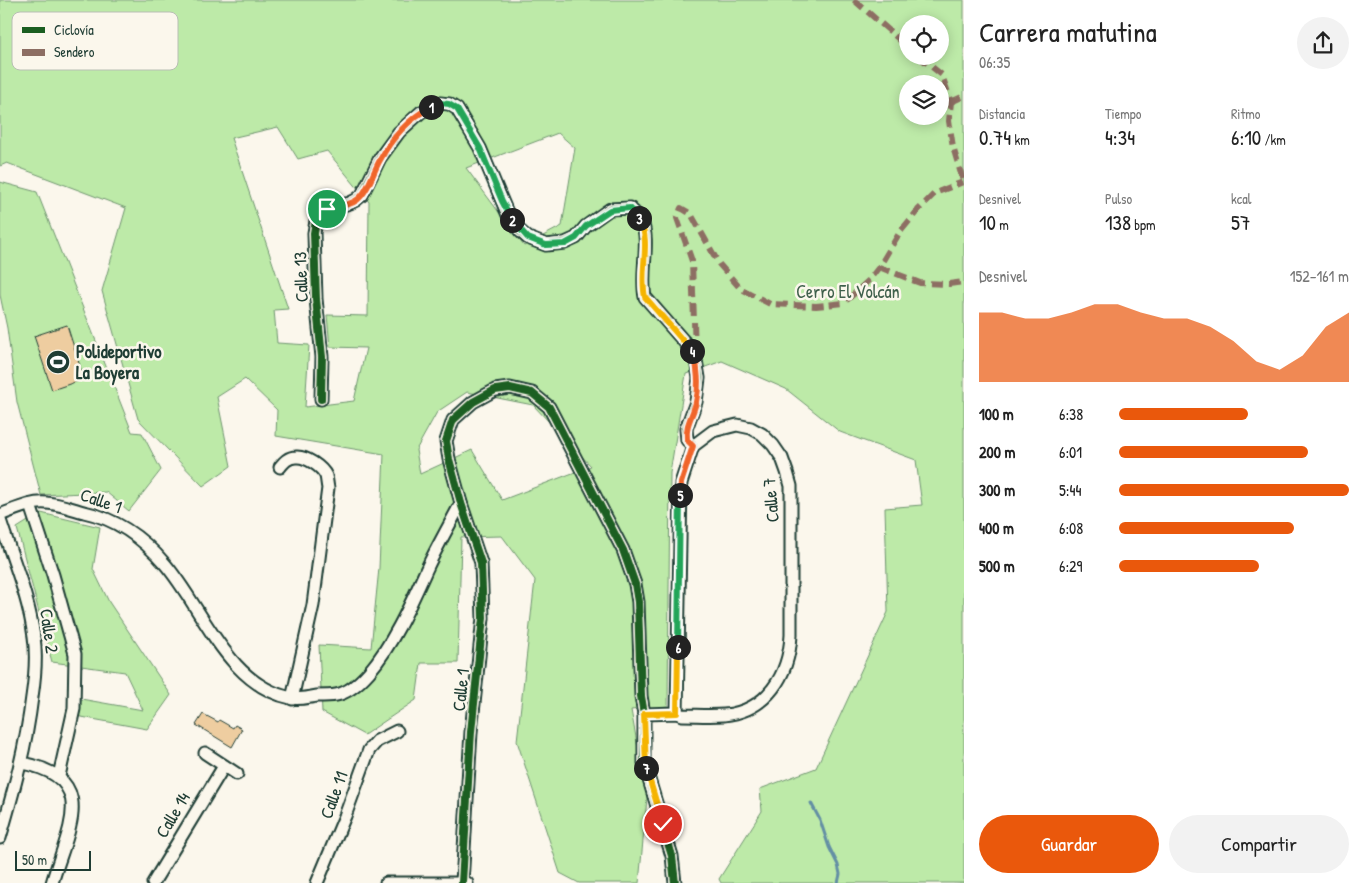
<!DOCTYPE html>
<html lang="es">
<head>
<meta charset="utf-8">
<style>
  :root { --surface:#fff; --page:#f2f2f2; --text:#222; --muted:#767676; --accent:#ea580c }
  body { margin:0; font-family:"Patrick Hand",sans-serif; background:var(--page); color:var(--text); height:100vh; display:flex; flex-direction:column; font-size:19px; white-space:nowrap }
  * { box-sizing:border-box; margin:0 }
  p { font-size:16px; color:var(--muted) }
  .icon { flex:none; width:28px; height:28px; fill:none; stroke:currentColor; stroke-width:2; stroke-linecap:round; stroke-linejoin:round }
  .map { position:relative; flex:1; overflow:hidden }
  .panel { display:flex; flex-direction:column; background:var(--surface); width:400px }
  .panel>* { flex:none }
  .fabs { position:absolute; left:899px; top:15px; display:grid; gap:10px }
  .fabs a { display:grid; place-items:center; width:50px; height:50px; border-radius:50%; background:var(--surface); box-shadow:0 2px 12px #0003; font-size:25px }
  .scale { position:absolute; left:15px; bottom:12px; width:76px; box-sizing:border-box; padding-left:5px; border:2px solid #1f3d34; border-top:0; font-size:14px; line-height:18px; white-space:nowrap; color:#1f3d34; -webkit-text-stroke:4px #fbf7ec; paint-order:stroke }
  .pin { position:absolute; display:grid; place-items:center; width:42px; height:42px; color:#fff; margin:-21px; border:2px solid #fff; border-radius:50%; box-shadow:0 1px 5px #0007 }
  .km { position:absolute; width:25px; height:25px; margin:-12px; border-radius:50%; background:#222; color:#fff; font-size:14px; line-height:25px; text-align:center }
  .round { display:grid; place-items:center; flex:none; width:52px; height:52px; border-radius:26px; background:var(--page) }
  .summary { display:flex; align-items:center; justify-content:space-between; height:85px; padding:0 15px }
  h1 { font-size:28px; font-weight:600; line-height:38px }
  .stats { display:grid; grid-template-columns:repeat(3,1fr); gap:8px; height:85px; padding:5px 15px }
  .stats div { display:grid; align-content:center }
  .stats b { font-size:21px; font-weight:600 }
  .stats small { font-size:14px; font-weight:400 }
  .stats p { font-size:14px }
  .chart { height:140px; padding:10px 15px }
  .chart p { display:flex; justify-content:space-between }
  .chart svg { width:100%; height:90px; margin-top:5px; fill:var(--accent); opacity:.7 }
  .cta { display:flex; gap:10px; margin-top:auto; padding:10px 15px }
  .cta a { flex:1; height:58px; border-radius:30px; background:var(--accent); color:#fff; font-size:20px; font-weight:600; line-height:58px; text-align:center }
  .cta a+a { background:var(--page); color:var(--text) }
  ul { padding:0 15px; list-style:none; font-size:16px }
  li { display:grid; grid-template-columns:80px 60px 1fr; align-items:center; height:38px }
  li i { height:12px; border-radius:6px; background:var(--accent) }
  main { display:flex; flex:1; min-height:0 }
  .map>svg:first-child { display:block }
</style>
</head>
<body>
<main>
<div class="map">
<svg width="964" height="883" viewBox="0 0 964 883">
  <rect width="100%" height="100%" fill="#fbf7ec"/>
  <filter id="ink" filterUnits="userSpaceOnUse"><feTurbulence type="fractalNoise" baseFrequency=".02" numOctaves="2"/><feDisplacementMap in="SourceGraphic" scale="10" xChannelSelector="R" yChannelSelector="G"/><feConvolveMatrix kernelMatrix="1 2 1 2 8 2 1 2 1" color-interpolation-filters="sRGB"/></filter>
  <g filter="url(#ink)">
    <!-- green -->
    <g fill="#bdeaa8" stroke="#6e946e" fill-rule="evenodd">
      <path d="M0,0H964V883H721L719,879L762,811L760,789L816,768L888,612L885,508L922,505L916,460L840,432L786,389L722,361L686,374L670,473L668,706L631,710L647,798L639,883H579L560,873L517,741L535,580L502,536L461,537L458,663H421L416,700L364,735L322,712L319,645L371,648L379,568L384,454L276,436L277,410L245,379L217,397L231,466L203,486L138,419L102,291L126,208L7,163L0,166ZM908,24H940V56H908ZM908,84H940V116H908ZM278,127L298,159L327,151L369,202L368,316L327,315L330,347L366,348L354,401L305,407L309,345L277,343L274,310L288,309L231,138ZM558,133L575,148L562,226L524,246L466,168ZM467,392L533,405L591,466L502,500L472,450L420,474L416,450L437,412Z"/>
      <path d="M0,182L37,192L132,432L142,433L161,470L129,511L106,492L41,495L17,402L7,328L0,295Z"/>
      <path d="M41,513L100,527L93,569L109,602L171,695L147,729L76,716L81,699L143,710L125,672L52,662L17,528Z"/>
    </g>
    <g fill="none" stroke-linecap="round" stroke-linejoin="round">
      <!-- stream -->
      <path stroke="#638fa4" stroke-width="3" d="M811,803L820,820L829,847L838,865L840,874L838,883"/>
    </g>
    <!-- building -->
    <g fill="#eecda0" stroke="#1f3d34">
      <path d="M67,325L84,379L52,390L34,336Z"/>
      <path d="M203,714L218,722L219,720L233,728L235,725L242,729L232,747L196,725Z"/>
    </g>
    <g fill="none" stroke-linecap="round" stroke-linejoin="round">
      <!-- street casing -->
      <g stroke="#1f3d34" stroke-width="15">
        <g id="street">
          <path d="M321,399L322,357L316,299L314,233L316,221L327,209L350,203L356,200L362,195L380,158L399,132L421,112L440,103L449,104L457,109L480,148L508,215L520,231L528,238L546,245L565,243L576,238L586,226L610,209L630,208C633,212 638,215 641,220C651,240 640,272 645,297L695,354L699,378L696,402L686,429L687,440L693,446"/>
          <path d="M280,467C284,462 288,457 296,457C306,456 322,467 326,476C327,480 327,484 328,488L313,605L292,699"/>
          <path d="M30,505L53,575L75,654L74,709L59,776"/>
          <path d="M0,515C14,510 32,501 47,503C60,504 72,509 84,512C117,519 143,538 165,564C203,608 227,685 291,698C299,700 309,697 317,696C323,696 330,696 336,695C348,693 361,681 369,672C394,643 412,601 428,566C438,545 450,524 461,503"/>
          <path d="M0,520C12,558 29,597 34,637C37,657 35,677 32,697C26,747 14,790 0,838"/>
          <path d="M644,714L677,713L682,715C696,715 710,716 724,715C767,711 789,675 791,635V486L787,472L782,458L773,445L762,434L751,428L737,425L713,431L693,446L681,483L677,713"/>
          <path d="M205,753L237,774"/>
          <path d="M22,763C101,778 67,831 52,883"/>
          <path d="M153,883L224,766"/>
          <path d="M317,883L345,816L369,750L377,741L397,731"/>
          <path d="M386,883H467"/>
          <path d="M462,883L471,732L483,618L481,563L461,503L449,459L446,441L453,420L473,402L495,390L510,388L532,393L549,407L623,550L635,584L638,602L641,696L644,714V763L672,856L675,883"/>
        </g>
      </g>
      <!-- street -->
      <use href="#street" stroke="#fbf7ec" stroke-width="11"/>
      <!-- quiet -->
      <g stroke="#8d6e63" stroke-width="6" stroke-dasharray="12 6" stroke-linecap="butt">
        <path d="M854,0L908,47"/>
        <path d="M918,56L942,75L951,102L949,121L953,147L964,184"/>
        <path d="M951,102L964,96"/>
        <path d="M879,267L920,283L949,284L964,282"/>
        <path d="M695,352L692,261L677,218L681,208L691,214L719,264L740,288L770,304L816,306L843,303L855,293L869,280L879,267L900,232L919,209L935,193L963,182"/>
      </g>
      <!-- cycleway casing -->
      <g stroke="#fbf7ec" stroke-width="11">
        <g id="cycleway">
          <path d="M321,399L322,357L316,299L314,233L316,221L327,209L350,203L356,200L362,195L380,158L399,132L421,112L440,103L449,104L457,109L480,148L508,215L520,231L528,238L546,245L565,243L576,238L586,226L610,209L630,208C633,212 638,215 641,220C651,240 640,272 645,297L695,354L699,378L696,402L686,429L687,440L693,446"/>
          <path d="M462,883L471,732L483,618L481,563L461,503L449,459L446,441L453,420L473,402L495,390L510,388L532,393L549,407L623,550L635,584L638,602L641,696L644,714V763L672,856L675,883"/>
        </g>
      </g>
      <!-- cycleway -->
      <use href="#cycleway" stroke="#1b5e20" stroke-width="8"/>
    </g>
  </g>
  <g fill="none" stroke-linecap="round" stroke-linejoin="round" filter="url(#ink)">
    <!-- split-1 casing -->
    <g stroke="#fff" stroke-width="10">
      <path id="split-1" d="M327,209C336,206 349,206 357,200C368,192 373,172 380,160C391,139 409,118 431,107"/>
    </g>
    <!-- split-2 casing -->
    <g stroke="#fff" stroke-width="10">
      <path id="split-2" d="M431,107L440,103L449,104L457,109L480,148L502,201L512,220"/>
    </g>
    <!-- split-3 casing -->
    <g stroke="#fff" stroke-width="10">
      <path id="split-3" d="M512,220L528,238L546,245L565,244L576,238L586,226L610,210L630,208L639,218"/>
    </g>
    <!-- split-4 casing -->
    <g stroke="#fff" stroke-width="10">
      <path id="split-4" d="M639,218C652,242 639,270 645,297L692,351"/>
    </g>
    <!-- split-5 casing -->
    <g stroke="#fff" stroke-width="10">
      <path id="split-5" d="M680,495L681,483L693,446L687,440C685,424 693,416 696,402C700,385 697,370 695,354L692,351"/>
    </g>
    <!-- split-6 casing -->
    <g stroke="#fff" stroke-width="10">
      <path id="split-6" d="M678,647L680,495"/>
    </g>
    <!-- split-7 casing -->
    <g stroke="#fff" stroke-width="10">
      <path id="split-7" d="M646,768L644,714L677,713L678,647"/>
    </g>
    <!-- split-8 casing -->
    <g stroke="#fff" stroke-width="10">
      <path id="split-8" d="M646,768L663,824"/>
    </g>
    <!-- split-1 -->
    <use href="#split-1" stroke="#f0652b" stroke-width="6"/>
    <!-- split-2 -->
    <use href="#split-2" stroke="#22a559" stroke-width="6"/>
    <!-- split-3 -->
    <use href="#split-3" stroke="#22a559" stroke-width="6"/>
    <!-- split-4 -->
    <use href="#split-4" stroke="#f5b400" stroke-width="6"/>
    <!-- split-5 -->
    <use href="#split-5" stroke="#f0652b" stroke-width="6"/>
    <!-- split-6 -->
    <use href="#split-6" stroke="#22a559" stroke-width="6"/>
    <!-- split-7 -->
    <use href="#split-7" stroke="#f5b400" stroke-width="6"/>
    <!-- split-8 -->
    <use href="#split-8" stroke="#f5b400" stroke-width="6"/>
  </g>
  <!-- icons -->
  <defs>
    <g id="stadium-disc" transform="scale(1.25)"><circle r="9.5" fill="#1f3d34" stroke="#fbf7ec"/><path d="M0-5a6.5 5 0 1 0 0 10a6.5 5 0 1 0 0-10ZM-3.5-1.8h7v3.6h-7Z" fill="#fff"/></g>
  </defs>
  <g fill-rule="evenodd">
    <use href="#stadium-disc" x="58" y="362"/>
  </g>
  <g text-anchor="middle" stroke-width="5" stroke-linejoin="round" paint-order="stroke">
    <!-- street labels -->
    <g font-size="18" fill="#1f3d34" stroke="#fbf7ec">
      <text transform="translate(301 277) rotate(-92)" y="6">Calle 13</text>
      <text transform="translate(771 500) rotate(-95)" y="6">Calle 7</text>
      <text transform="translate(101 501) rotate(19)" y="6">Calle 1</text>
      <text transform="translate(49 631) rotate(82)" y="6">Calle 2</text>
      <text transform="translate(461 690) rotate(-84)" y="6">Calle 1</text>
      <text transform="translate(334 795) rotate(-70)" y="6">Calle 11</text>
      <text transform="translate(173 815) rotate(-59)" y="6">Calle 14</text>
    </g>
    <!-- park labels -->
    <g font-size="18" fill="#3f604b" stroke="#fbf7ec">
      <text x="848" y="298">Cerro El Volcán</text>
    </g>
    <!-- poi labels -->
    <g font-size="18" font-weight="bold" fill="#1f3d34" stroke="#fbf7ec" text-anchor="start">
      <text x="76" y="358">Polideportivo<tspan x="76" dy="21">La Boyera</tspan></text>
    </g>
  </g>
  <!-- legend -->
  <rect x="12" y="12" width="166" height="58" rx="8" fill="#fbf7ec" stroke="#b9bfb5" stroke-width="1"/>
  <rect x="22" y="27" width="23" height="6" fill="#1b5e20"/>
  <rect x="22" y="49" width="23" height="7" fill="#8d6e63"/>
  <g font-size="14" fill="#1f3d34">
    <text x="54" y="35">Ciclovía</text>
    <text x="54" y="57">Sendero</text>
  </g>
</svg>
<div class="fabs">
<a><svg class="icon" aria-label="locate" viewBox="0 0 24 24"><circle cx="12" cy="12" r="6"/><path d="M12 2v4M12 18v4M2 12h4M18 12h4"/></svg></a>
<a><svg class="icon" aria-label="layers" viewBox="0 0 24 24"><path d="M12 4l9 5-9 5-9-5zM3 14l9 5 9-5"/></svg></a>
</div>
<div class="scale">50 m</div>
<div class="pin" style="left:327px;top:209px;background:#1e9e55"><svg class="icon" aria-label="arrive" viewBox="0 0 24 24"><path d="M6 21V4h12l-3 4 3 4H6"/></svg></div>
<div class="pin" style="left:663px;top:824px;background:#d93025"><svg class="icon" aria-label="check" viewBox="0 0 24 24"><path d="M5 12l5 5 9-10"/></svg></div>
<b class="km" style="left:431px;top:107px">1</b>
<b class="km" style="left:512px;top:220px">2</b>
<b class="km" style="left:639px;top:218px">3</b>
<b class="km" style="left:692px;top:351px">4</b>
<b class="km" style="left:680px;top:495px">5</b>
<b class="km" style="left:678px;top:647px">6</b>
<b class="km" style="left:646px;top:768px">7</b>
</div>
<section class="panel">
<div class="summary"><div><h1>Carrera matutina</h1><p>06:35</p></div><a class="round"><svg class="icon" aria-label="share" viewBox="0 0 24 24"><path d="M12 15V3M7 8l5-5 5 5M5 13v7h14v-7"/></svg></a></div>
<div class="stats">
<div><p>Distancia</p><b>0.74<small> km</small></b></div>
<div><p>Tiempo</p><b>4:34</b></div>
<div><p>Ritmo</p><b>6:10<small> /km</small></b></div>
</div>
<div class="stats">
<div><p>Desnivel</p><b>10<small> m</small></b></div>
<div><p>Pulso</p><b>138<small> bpm</small></b></div>
<div><p>kcal</p><b>57</b></div>
</div>
<div class="chart"><p><span>Desnivel</span>152–161 m</p>
<svg viewBox="0 0 160 44" preserveAspectRatio="none"><path d="M0 44V10L10 10L20 13L30 13L40 10L50 6L60 6L70 10L80 13L90 13L100 17L110 24L120 34L130 38L140 31L150 17L160 10V44z"/></svg>
</div>
<ul>
<li><b>100 m</b>6:38<i style="width:56%"></i></li>
<li><b>200 m</b>6:01<i style="width:82%"></i></li>
<li><b>300 m</b>5:44<i style="width:100%"></i></li>
<li><b>400 m</b>6:08<i style="width:76%"></i></li>
<li><b>500 m</b>6:29<i style="width:61%"></i></li>
</ul>
<div class="cta"><a>Guardar</a><a>Compartir</a></div>
</section>
</main>
</body>
</html>
